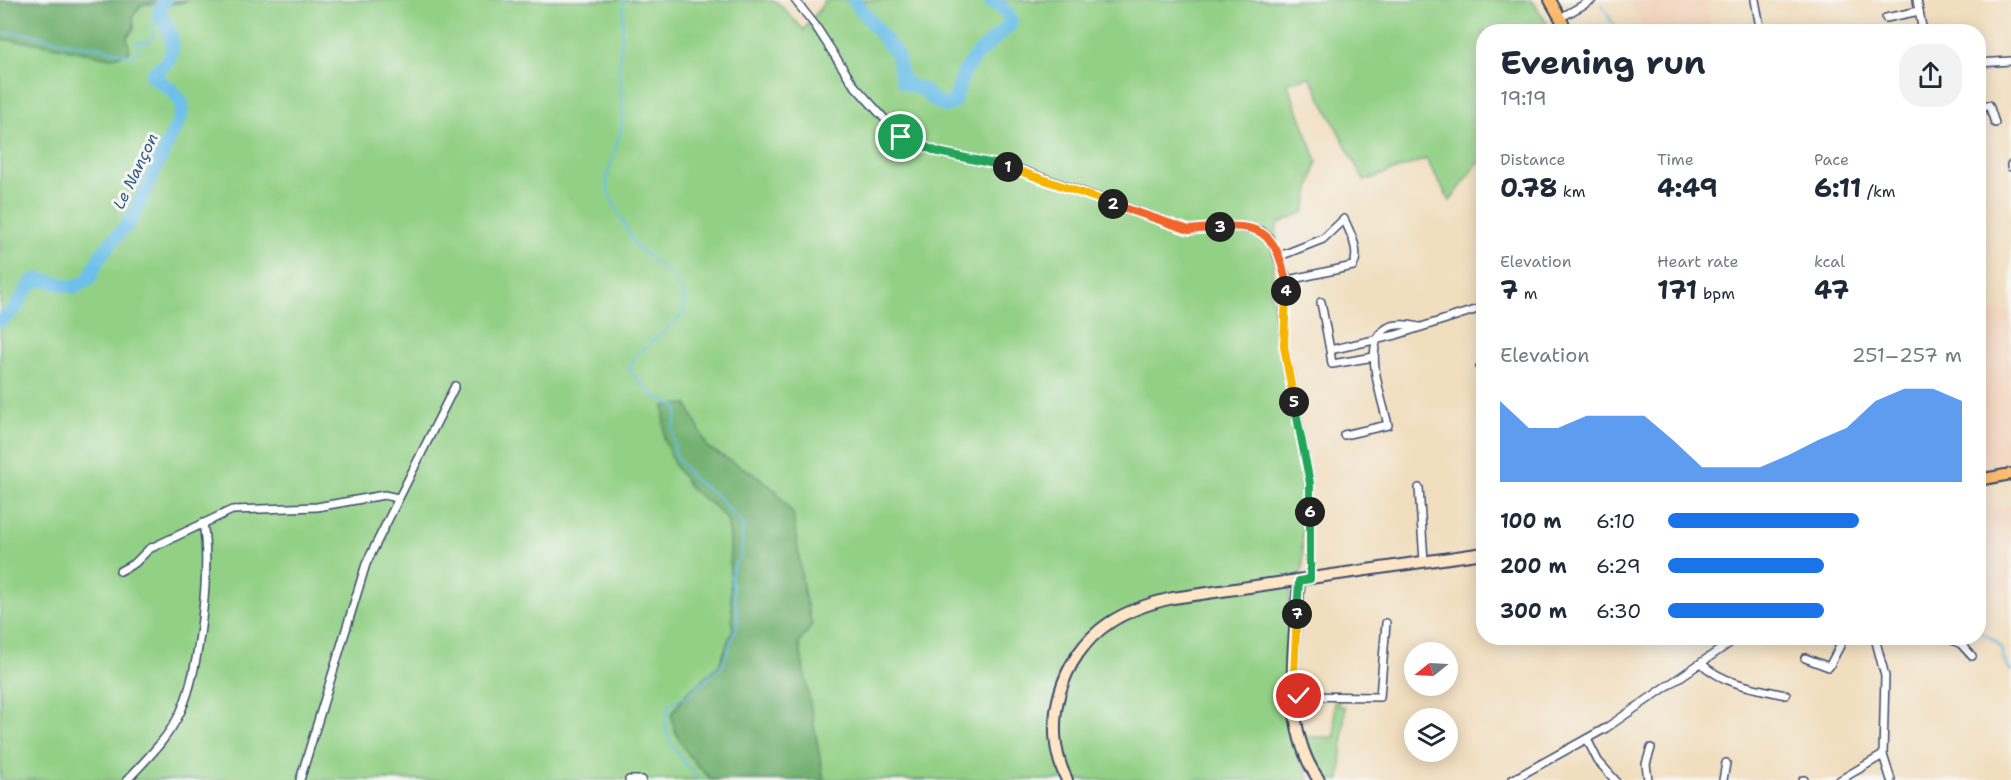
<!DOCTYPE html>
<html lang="en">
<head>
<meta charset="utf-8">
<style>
  :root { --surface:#fff; --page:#f2f2f3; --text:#1f2937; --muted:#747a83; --accent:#1a73e8 }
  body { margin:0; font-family:"Shantell Sans",sans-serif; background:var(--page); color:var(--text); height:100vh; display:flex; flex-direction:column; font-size:22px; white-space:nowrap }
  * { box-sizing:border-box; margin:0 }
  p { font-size:20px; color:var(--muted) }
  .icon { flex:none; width:33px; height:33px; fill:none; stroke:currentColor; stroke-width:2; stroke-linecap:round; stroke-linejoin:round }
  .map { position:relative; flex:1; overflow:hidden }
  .drawer { position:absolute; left:1476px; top:24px; width:510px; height:621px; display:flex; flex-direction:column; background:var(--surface); border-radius:24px; box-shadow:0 3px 15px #0003 }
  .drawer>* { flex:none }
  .needle { width:39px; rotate:252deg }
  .tools { position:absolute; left:1404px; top:642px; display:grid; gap:12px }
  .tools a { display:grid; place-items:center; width:54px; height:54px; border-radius:50%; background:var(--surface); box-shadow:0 3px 15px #0003; font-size:30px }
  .pin { position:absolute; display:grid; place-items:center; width:51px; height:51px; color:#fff; margin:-26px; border:3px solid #fff; border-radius:50%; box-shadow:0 2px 6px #0007 }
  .km { position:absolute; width:30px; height:30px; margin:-15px; border-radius:50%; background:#222; color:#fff; font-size:16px; line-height:30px; text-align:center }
  .round { display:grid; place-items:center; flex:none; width:63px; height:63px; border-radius:24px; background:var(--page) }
  .summary { display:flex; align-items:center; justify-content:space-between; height:102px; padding:0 24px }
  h1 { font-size:33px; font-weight:700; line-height:45px }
  .metrics { display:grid; grid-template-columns:repeat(3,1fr); gap:9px; height:102px; padding:6px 24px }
  .metrics div { display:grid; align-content:center }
  .metrics b { font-size:26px; font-weight:700 }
  .metrics small { font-size:16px; font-weight:400 }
  .metrics p { font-size:16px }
  .chart { height:168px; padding:12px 24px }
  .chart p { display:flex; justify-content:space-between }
  .chart svg { width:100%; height:108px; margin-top:6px; fill:var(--accent); opacity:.7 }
  ul { padding:0 24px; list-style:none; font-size:20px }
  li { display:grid; grid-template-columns:96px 72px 1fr; align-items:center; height:45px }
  li i { height:15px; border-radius:8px; background:var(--accent) }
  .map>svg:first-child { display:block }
</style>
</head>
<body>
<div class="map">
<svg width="2011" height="780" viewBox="0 0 2011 780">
  <rect width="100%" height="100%" fill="#f6f6f2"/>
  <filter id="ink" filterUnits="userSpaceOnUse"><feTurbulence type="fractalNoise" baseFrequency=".0167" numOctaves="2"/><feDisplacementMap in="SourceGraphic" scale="12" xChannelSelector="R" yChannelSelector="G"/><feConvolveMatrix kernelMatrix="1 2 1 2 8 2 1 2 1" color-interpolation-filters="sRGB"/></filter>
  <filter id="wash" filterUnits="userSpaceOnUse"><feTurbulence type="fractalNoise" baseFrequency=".008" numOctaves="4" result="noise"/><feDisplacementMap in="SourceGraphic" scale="24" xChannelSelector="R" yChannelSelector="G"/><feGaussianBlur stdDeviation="1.35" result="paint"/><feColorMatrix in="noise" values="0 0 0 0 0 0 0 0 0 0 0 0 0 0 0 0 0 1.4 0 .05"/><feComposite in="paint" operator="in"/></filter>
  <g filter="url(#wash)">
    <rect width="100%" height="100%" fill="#f1debf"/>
    <!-- built -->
    <g fill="#f3d4be">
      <path d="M1629,0H1705L1711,31H1646Z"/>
      <path d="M2011,310V463L1979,469V314Z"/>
      <path d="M2011,505V587L1993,594L1979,574V510Z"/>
    </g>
    <!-- green -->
    <g fill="#92d085" stroke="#568072" stroke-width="1.5">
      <path d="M188,0H765L777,2L804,30L826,0H1532L1552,31L1484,32L1483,161L1477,164L1450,201L1426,159L1364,181L1310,77L1287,82L1317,161L1304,212L1277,224L1271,293L1301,478L1303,569L1290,586L1287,709L1309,780H0V39L38,43L127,37L134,28L133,16L141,5C157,1 174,7 188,0Z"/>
      <path d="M1334,699H1338L1339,706L1345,707L1340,780H1326L1305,737H1335Z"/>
    </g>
    <!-- forest -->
    <g fill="#75b272" stroke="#487068" stroke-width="1.5">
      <path d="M0,0H188C174,7 157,1 141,5L133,16L134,28L127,37L130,52L110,58L38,43L0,39Z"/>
      <path d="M687,404L708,448L756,475L776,491L793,514L804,593L812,625L799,643L824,780H712C693,763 675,741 671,715L685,695L719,665L733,629L730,583V536L727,520L715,507L692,490L675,466L664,439V406Z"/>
    </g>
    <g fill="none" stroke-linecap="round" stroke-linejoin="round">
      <!-- stream -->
      <g stroke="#6dc0e9" stroke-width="2">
        <path d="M624,0L619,73L623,96L622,126L607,177L608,192L635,245L670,275L685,295L683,315L634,357L629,369L652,395L678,408L673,429L675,455L693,479L718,497L743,525L741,556L734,565L731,576L738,621L723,665L687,696L670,703C656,737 679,754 699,780"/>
        <path d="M1602,4L1617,32"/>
        <path d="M0,33L29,34L81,46L99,47L132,56L138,52L137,42H149L155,33L154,22L161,16"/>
        <path d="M1978,630C1985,635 1999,641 2001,649C2005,660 2002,661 2011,671"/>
      </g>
      <!-- river -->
      <g stroke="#6dc0e9" stroke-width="14">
        <path d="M854,0L897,55L903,82L924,90L931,98L945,106L954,102L964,72L977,54L1009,26L1011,21L1005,10L990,0"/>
        <path d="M0,321L15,309L30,284L38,279L75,287L89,279L100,256L130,221L181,116L182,103L172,90L152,76C155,69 165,66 169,59C178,42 167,26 159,12L165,0"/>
      </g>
    </g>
  </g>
  <g filter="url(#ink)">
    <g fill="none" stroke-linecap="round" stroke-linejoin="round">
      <!-- street casing -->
      <g stroke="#3b496d" stroke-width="10">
        <g id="street">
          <path d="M795,0L815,25L853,84L901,137L938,152L1021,170L1189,230L1233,226L1261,231L1270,238L1288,280L1284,311V346L1310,483V579"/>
          <path d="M1755,0L1761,32"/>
          <path d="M1917,0L1922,27L1926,32"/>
          <path d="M1560,18L1592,0"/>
          <path d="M1886,18L1919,11"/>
          <path d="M1978,63L2011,61"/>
          <path d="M1978,105H1989L1995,123"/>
          <path d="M2011,165V167"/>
          <path d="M1280,256L1323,239L1344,219C1350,232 1361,252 1353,266L1288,280"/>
          <path d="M1321,302L1330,350L1396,335L1484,307"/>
          <path d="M1330,350L1332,364L1374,357"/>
          <path d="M1480,367L1484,366"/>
          <path d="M1344,435L1388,425C1379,387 1350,311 1419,327"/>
          <path d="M1419,488L1424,561"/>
          <path d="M120,571L135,563L149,549L232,510L317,507L384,495L398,498"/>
          <path d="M1948,638L1961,644L1972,656"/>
          <path d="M1805,658L1829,667L1844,638"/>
          <path d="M1702,664C1723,684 1758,689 1786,695"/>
          <path d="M1293,696L1380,697L1386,623"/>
          <path d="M1587,739L1598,761L1615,780"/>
          <path d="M1883,755L1891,780"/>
          <path d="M127,780C147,759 169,737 181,711C200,668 211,569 203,523"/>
          <path d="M300,780L366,564L455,386"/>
          <path d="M629,780H642"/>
          <path d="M1512,780L1606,728L1737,638"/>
          <path d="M1648,780L1646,764L1651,748"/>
          <path d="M1723,780L1726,763"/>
          <path d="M1803,780H1804"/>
          <path d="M1840,780L1883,755L1885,676L1875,638"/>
        </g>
      </g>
      <!-- secondary casing -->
      <g stroke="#3b496d" stroke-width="14">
        <g id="secondary">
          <path d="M1299,581C1295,643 1280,727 1319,780"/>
          <path d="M1067,780C1040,727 1060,656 1109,623C1129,610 1150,603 1173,598L1484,553"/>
        </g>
      </g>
      <!-- primary casing -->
      <g stroke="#3b496d" stroke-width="14">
        <g id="primary">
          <path d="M1550,0L1568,32"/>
          <path d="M1978,480L2011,474"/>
        </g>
      </g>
      <!-- street -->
      <use href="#street" stroke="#fff" stroke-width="7"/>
      <!-- secondary -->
      <use href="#secondary" stroke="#fee5c5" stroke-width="10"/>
      <!-- primary -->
      <use href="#primary" stroke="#fcbd6f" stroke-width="10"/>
    </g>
  </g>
  <g fill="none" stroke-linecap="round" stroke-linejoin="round" filter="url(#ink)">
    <!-- split-1 casing -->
    <g stroke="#fff" stroke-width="12">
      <path id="split-1" d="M901,137L938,152L1008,167"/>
    </g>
    <!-- split-2 casing -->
    <g stroke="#fff" stroke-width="12">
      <path id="split-2" d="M1008,167L1113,204"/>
    </g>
    <!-- split-3 casing -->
    <g stroke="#fff" stroke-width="12">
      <path id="split-3" d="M1113,204L1189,230L1220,227"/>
    </g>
    <!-- split-4 casing -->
    <g stroke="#fff" stroke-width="12">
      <path id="split-4" d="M1220,227C1256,224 1274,232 1283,269C1285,278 1288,281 1286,291"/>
    </g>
    <!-- split-5 casing -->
    <g stroke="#fff" stroke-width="12">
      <path id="split-5" d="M1286,291L1284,346L1294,402"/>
    </g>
    <!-- split-6 casing -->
    <g stroke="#fff" stroke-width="12">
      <path id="split-6" d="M1294,402L1310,483V512"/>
    </g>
    <!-- split-7 casing -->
    <g stroke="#fff" stroke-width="12">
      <path id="split-7" d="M1297,614L1299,581L1310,579V512"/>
    </g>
    <!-- split-8 casing -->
    <g stroke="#fff" stroke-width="12">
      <path id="split-8" d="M1297,614L1293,696H1299"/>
    </g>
    <!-- split-1 -->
    <use href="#split-1" stroke="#22a559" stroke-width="8"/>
    <!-- split-2 -->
    <use href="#split-2" stroke="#f5b400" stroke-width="8"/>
    <!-- split-3 -->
    <use href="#split-3" stroke="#f0652b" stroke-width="8"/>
    <!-- split-4 -->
    <use href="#split-4" stroke="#f0652b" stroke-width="8"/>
    <!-- split-5 -->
    <use href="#split-5" stroke="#f5b400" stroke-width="8"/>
    <!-- split-6 -->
    <use href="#split-6" stroke="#22a559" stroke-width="8"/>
    <!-- split-7 -->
    <use href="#split-7" stroke="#22a559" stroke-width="8"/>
    <!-- split-8 -->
    <use href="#split-8" stroke="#f5b400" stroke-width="8"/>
  </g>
  <g text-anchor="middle" stroke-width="6" stroke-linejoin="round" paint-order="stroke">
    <!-- water labels -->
    <g font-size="16" font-style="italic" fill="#345a88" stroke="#f6f6f2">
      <text transform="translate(135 171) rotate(-64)" y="6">Le Nançon</text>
    </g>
  </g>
</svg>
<div class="tools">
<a><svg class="needle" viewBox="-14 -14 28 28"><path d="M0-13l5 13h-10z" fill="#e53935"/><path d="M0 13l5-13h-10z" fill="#747a83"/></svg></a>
<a><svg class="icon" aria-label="layers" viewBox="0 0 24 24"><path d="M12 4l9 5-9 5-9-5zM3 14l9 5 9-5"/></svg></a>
</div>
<div class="pin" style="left:901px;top:137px;background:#1e9e55"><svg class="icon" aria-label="arrive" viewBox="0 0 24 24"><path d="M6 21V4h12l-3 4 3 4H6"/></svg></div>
<div class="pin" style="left:1299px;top:696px;background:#d93025"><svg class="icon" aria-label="check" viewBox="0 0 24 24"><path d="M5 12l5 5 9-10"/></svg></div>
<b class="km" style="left:1008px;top:167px">1</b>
<b class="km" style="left:1113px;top:204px">2</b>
<b class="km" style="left:1220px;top:227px">3</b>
<b class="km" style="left:1286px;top:291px">4</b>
<b class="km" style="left:1294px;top:402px">5</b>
<b class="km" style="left:1310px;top:512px">6</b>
<b class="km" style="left:1297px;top:614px">7</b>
<section class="drawer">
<div class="summary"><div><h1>Evening run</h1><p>19:19</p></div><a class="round"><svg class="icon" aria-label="share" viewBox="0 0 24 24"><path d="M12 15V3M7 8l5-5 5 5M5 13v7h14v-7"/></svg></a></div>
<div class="metrics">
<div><p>Distance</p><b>0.78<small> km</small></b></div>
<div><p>Time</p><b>4:49</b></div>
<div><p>Pace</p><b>6:11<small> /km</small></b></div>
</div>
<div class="metrics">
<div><p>Elevation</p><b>7<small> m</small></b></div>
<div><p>Heart rate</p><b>171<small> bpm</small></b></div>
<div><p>kcal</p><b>47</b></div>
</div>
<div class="chart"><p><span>Elevation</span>251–257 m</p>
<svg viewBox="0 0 160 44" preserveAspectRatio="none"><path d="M0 44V11L10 22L20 22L30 17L40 17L50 17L60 27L70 38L80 38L90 38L100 33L110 27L120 22L130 11L140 6L150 6L160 11V44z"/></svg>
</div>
<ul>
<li><b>100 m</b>6:10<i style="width:65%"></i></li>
<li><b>200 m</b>6:29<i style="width:53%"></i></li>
<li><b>300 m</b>6:30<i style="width:53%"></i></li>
</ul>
</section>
</div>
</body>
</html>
